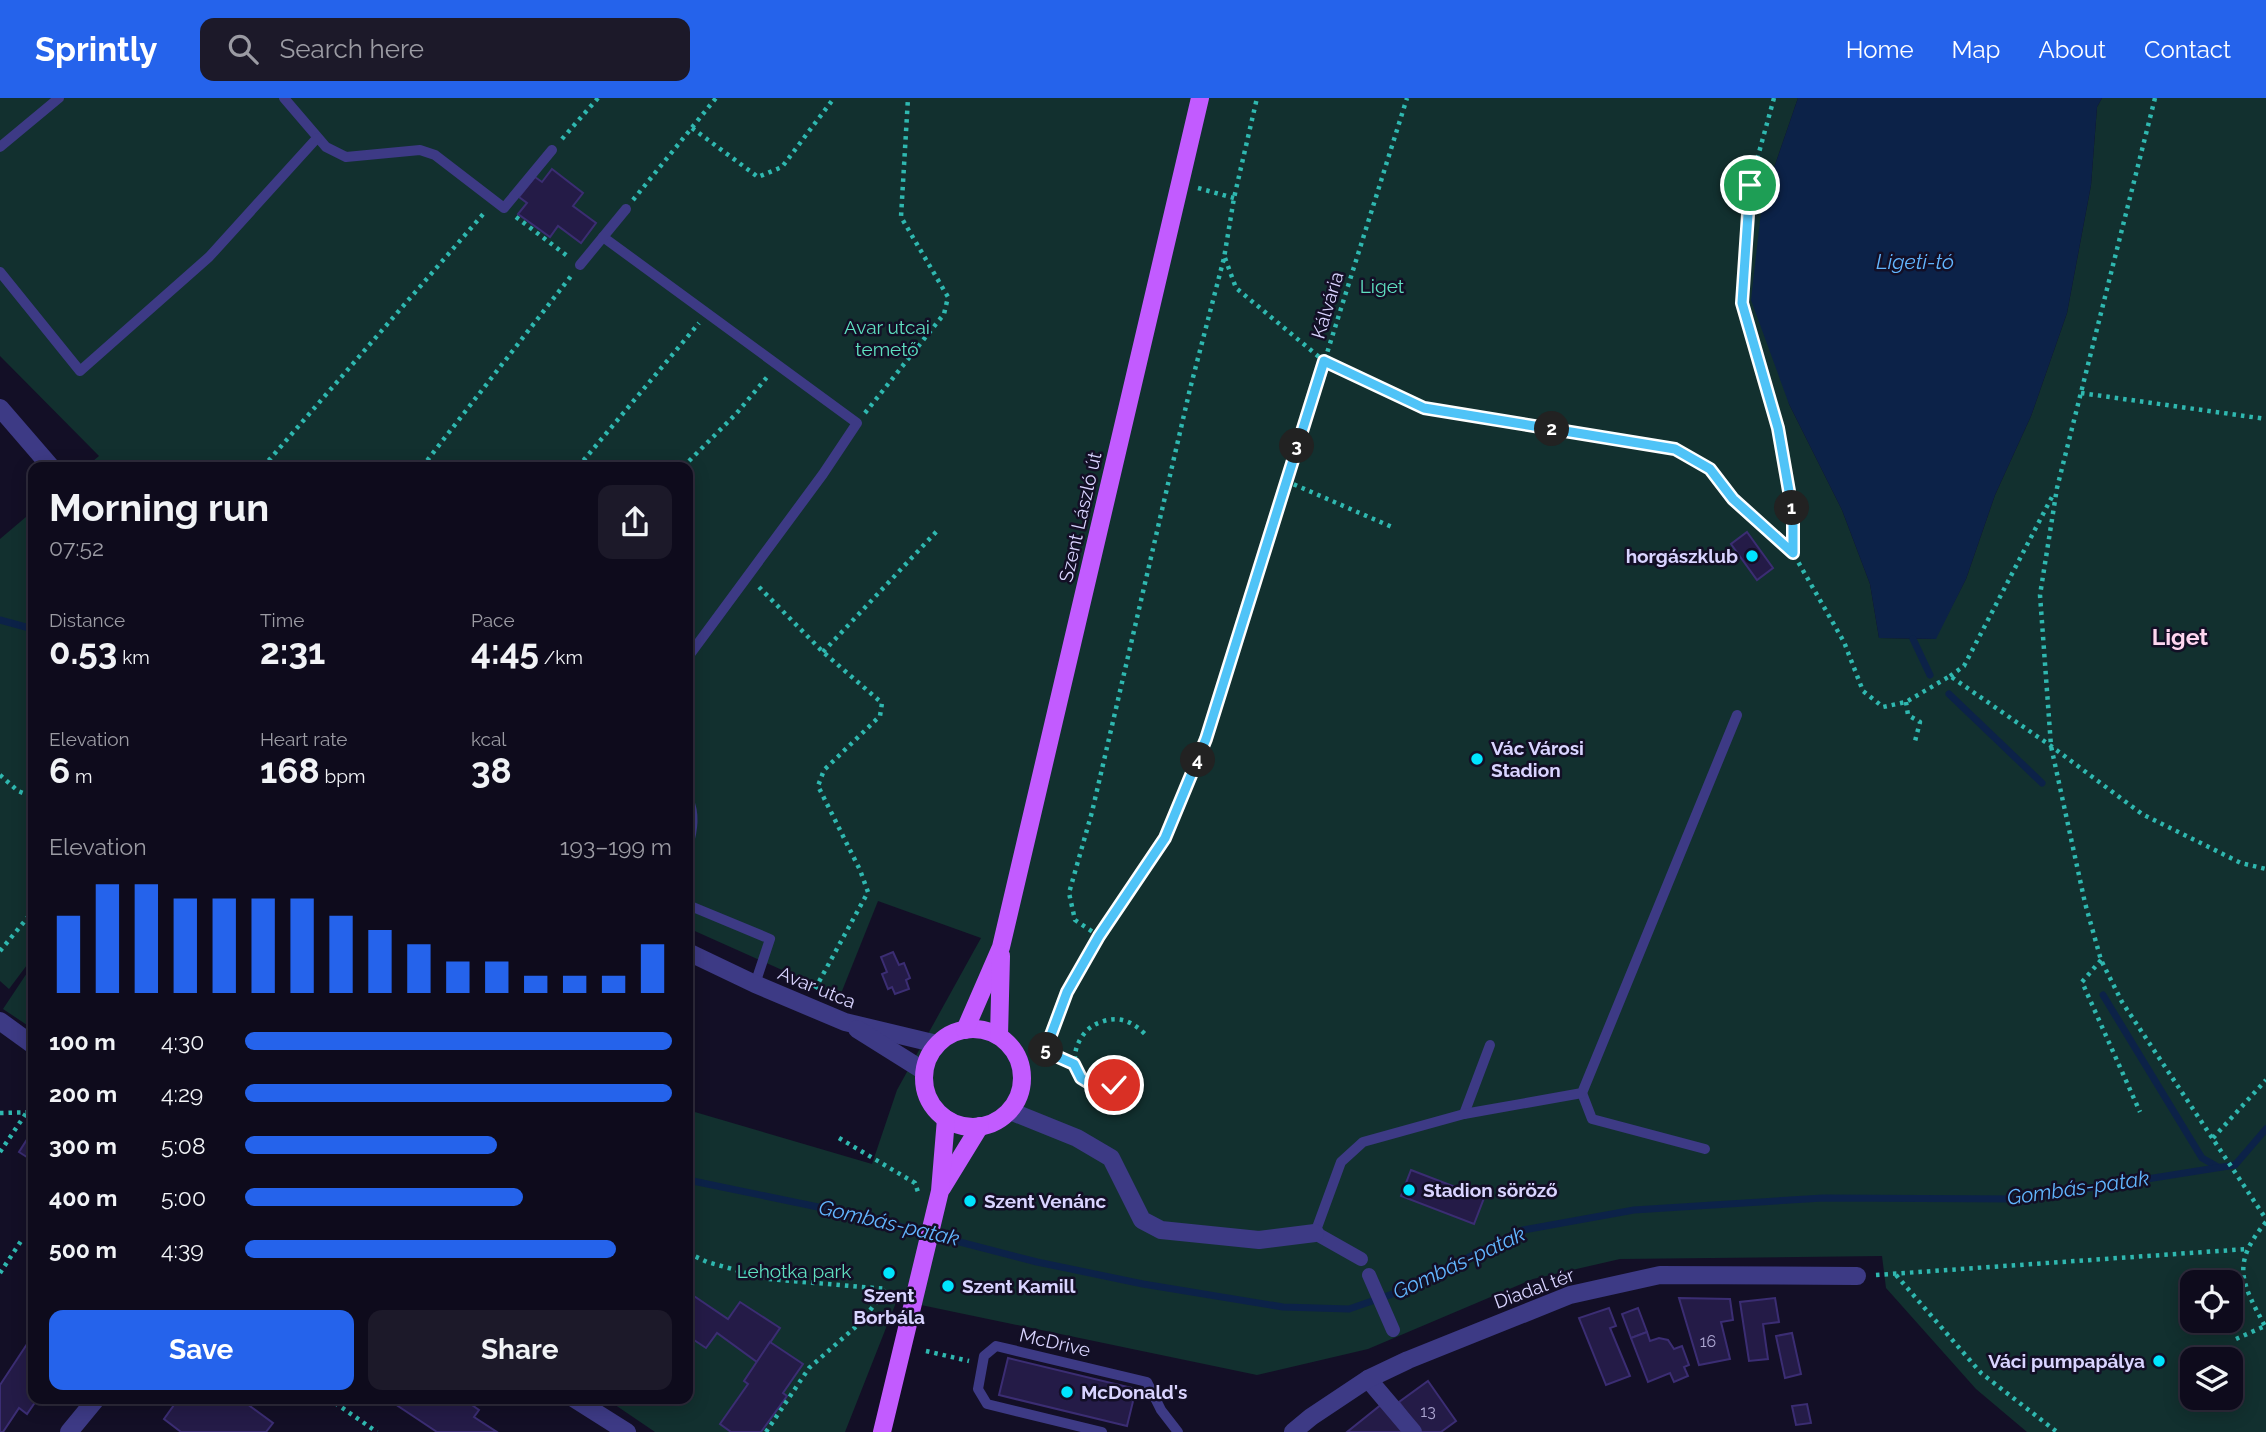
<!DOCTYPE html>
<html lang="en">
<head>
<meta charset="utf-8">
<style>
  :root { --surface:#0e0b1c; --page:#1c1929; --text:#f1f3f6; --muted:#9b9ba3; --line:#2e2b3b; --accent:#2563eb }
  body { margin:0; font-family:Raleway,sans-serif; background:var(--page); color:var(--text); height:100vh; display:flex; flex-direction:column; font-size:26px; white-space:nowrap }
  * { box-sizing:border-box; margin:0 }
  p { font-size:23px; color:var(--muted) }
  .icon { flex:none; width:38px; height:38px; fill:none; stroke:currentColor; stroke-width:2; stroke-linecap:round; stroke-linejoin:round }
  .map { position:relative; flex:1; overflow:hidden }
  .sheet { position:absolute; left:28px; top:364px; width:665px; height:942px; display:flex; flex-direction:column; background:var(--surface); border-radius:14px; box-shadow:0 4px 18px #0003,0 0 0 2px var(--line) }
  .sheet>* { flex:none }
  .tools { position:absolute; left:2180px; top:1172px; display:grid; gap:14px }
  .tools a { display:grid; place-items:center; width:63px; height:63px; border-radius:14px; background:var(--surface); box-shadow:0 4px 18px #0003,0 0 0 2px var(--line); font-size:35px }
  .pin { position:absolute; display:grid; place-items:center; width:60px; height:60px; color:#fff; margin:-30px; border:4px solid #fff; border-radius:50%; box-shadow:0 2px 7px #0007 }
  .km { position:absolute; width:35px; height:35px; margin:-18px; border-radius:50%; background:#222; color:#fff; font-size:19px; line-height:35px; text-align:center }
  .round { display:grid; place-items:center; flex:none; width:74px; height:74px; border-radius:14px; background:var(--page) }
  .overview { display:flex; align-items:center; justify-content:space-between; height:119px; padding:0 21px }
  h1 { font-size:38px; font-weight:700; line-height:52px }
  .stats { display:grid; grid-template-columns:repeat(3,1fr); gap:10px; height:119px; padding:7px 21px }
  .stats div { display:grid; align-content:center }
  .stats b { font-size:35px; font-weight:700 }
  .stats small { font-size:19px; font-weight:400 }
  .stats p { font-size:19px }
  .chart { height:196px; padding:14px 21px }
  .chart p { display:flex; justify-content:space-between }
  .chart svg { width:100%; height:126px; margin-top:7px; stroke:var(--accent); stroke-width:6 }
  .cta { display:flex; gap:14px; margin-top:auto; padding:14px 21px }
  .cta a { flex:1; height:80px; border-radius:14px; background:var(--accent); color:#fff; font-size:28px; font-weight:700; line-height:80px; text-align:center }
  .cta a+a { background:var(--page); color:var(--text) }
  ul { padding:0 21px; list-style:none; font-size:23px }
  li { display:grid; grid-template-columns:112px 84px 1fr; align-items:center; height:52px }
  li i { height:18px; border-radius:9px; background:var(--accent) }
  header { display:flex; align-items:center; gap:42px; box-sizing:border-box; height:98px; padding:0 35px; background:var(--accent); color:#fff }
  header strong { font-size:33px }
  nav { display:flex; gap:38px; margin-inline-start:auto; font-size:24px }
  .search { width:490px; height:63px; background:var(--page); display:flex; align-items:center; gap:18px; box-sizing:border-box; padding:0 24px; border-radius:14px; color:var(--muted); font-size:26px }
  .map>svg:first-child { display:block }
</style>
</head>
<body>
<header>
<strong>Sprintly</strong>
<div class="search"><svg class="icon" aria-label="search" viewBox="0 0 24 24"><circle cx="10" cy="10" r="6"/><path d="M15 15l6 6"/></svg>Search here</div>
<nav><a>Home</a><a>Map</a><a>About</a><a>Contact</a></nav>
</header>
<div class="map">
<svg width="2266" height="1334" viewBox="0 0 2266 1334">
  <rect width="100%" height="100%" fill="#130f26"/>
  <!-- green -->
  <g fill="#12302f" fill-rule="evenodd">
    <path d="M0,0H1798L1762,105L1789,306L1842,412L1870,486L1879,540L1935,541L1966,481L1995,397L2031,318L2067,215L2091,87L2097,9L2102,0H2266V1334H2027L1976,1291L1886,1190L1882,1158L1620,1161L1533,1181L1368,1251L1257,1277L897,1202L845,1334H655L605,1300H688V1012L872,1066L897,992L981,840L878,803L840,898L688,830V369H86L99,358L0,258ZM2193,1185H2231V1223H2193ZM2193,1262H2231V1300H2193Z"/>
    <path d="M33,413V859L9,891L0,883V441Z"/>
    <path d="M33,866V931L3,911Z"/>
  </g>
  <!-- water -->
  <path fill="#0c2248" d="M1798,0H2102L2097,9L2091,87L2067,215L2031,318L1995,397L1966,481L1936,541L1879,540L1870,486L1842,412L1789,306L1751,202L1762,105Z"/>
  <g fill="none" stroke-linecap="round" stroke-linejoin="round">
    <!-- stream -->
    <g stroke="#0c2248" stroke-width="7">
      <path d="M0,522L33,531"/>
      <path d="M1913,541L1930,577"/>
      <path d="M1949,596L2042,685"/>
      <path d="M2103,897L2202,1060L2218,1069"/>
      <path d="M688,1082L852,1116L1037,1164L1143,1186L1283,1209L1349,1211L1404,1192L1523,1132L1634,1112L1823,1100L2021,1101L2235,1067L2266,1031"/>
    </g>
  </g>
  <!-- building -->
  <g fill="#241b47" stroke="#3b2d73" stroke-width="2">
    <path d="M552,71L583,95L573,108L596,125L581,145L558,128L550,139L518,116L527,105L519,99L535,79L542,84Z"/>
    <path d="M1747,434L1773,470L1757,482L1731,446Z"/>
    <path d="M893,854L899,867L904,865L910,880L906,882L909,891L895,896L892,889L888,891L882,876L887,874L881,859Z"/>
    <path d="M33,1032V1063L19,1054Z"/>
    <path d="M1411,1072L1484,1100L1474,1126L1401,1098Z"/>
    <path d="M688,1194L728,1221L740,1204L780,1230L757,1264L717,1235L706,1250L688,1238Z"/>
    <path d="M1679,1200L1730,1201L1733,1222L1721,1224L1730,1261L1699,1267Z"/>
    <path d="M1775,1200L1779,1224L1763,1226L1768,1261L1749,1263L1740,1204Z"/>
    <path d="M1609,1210L1616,1228L1610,1230L1630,1278L1606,1287L1579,1220Z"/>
    <path d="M1638,1210L1647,1234L1631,1240L1622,1216Z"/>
    <path d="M1647,1234L1650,1243L1659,1240L1668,1242L1674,1251L1682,1248L1689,1267L1684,1269L1688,1278L1674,1284L1670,1275L1648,1284L1631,1240Z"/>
    <path d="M1792,1235L1801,1276L1785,1280L1776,1238Z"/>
    <path d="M33,1237V1300H38L27,1316L19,1310L3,1334H0V1287Z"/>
    <path d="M770,1244L803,1266L783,1295L787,1298L761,1334H731L720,1326L748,1286L744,1283Z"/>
    <path d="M1008,1260L1136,1291L1127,1328L999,1297Z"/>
    <path d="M1428,1283L1456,1323L1441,1334H1421L1399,1304Z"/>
    <path d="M179,1300H239L273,1325L266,1334H181L164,1321Z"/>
    <path d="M386,1300H462L479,1312L474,1319L497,1334H437Z"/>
    <path d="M1382,1306L1404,1334H1347Z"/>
    <path d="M1807,1306L1811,1325L1796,1327L1792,1308Z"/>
  </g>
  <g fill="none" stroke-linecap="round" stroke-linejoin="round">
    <!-- path -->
    <g stroke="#2fb8b0" stroke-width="4.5" stroke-dasharray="3.5 5" stroke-linecap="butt">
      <path d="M1774,0L1750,87L1742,205L1778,330L1793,416V455L1844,544L1863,593L1883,609L1906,604L1950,578L2051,648L2142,716L2241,765L2266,771"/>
      <path d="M2155,0L2057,390L2040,497L2051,648L2085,805L2101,862L2122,904L2266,1121"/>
      <path d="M692,30L758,79L782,69L834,0"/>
      <path d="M562,41L598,0"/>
      <path d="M1198,90L1234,100"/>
      <path d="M633,102L716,0"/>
      <path d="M516,119L570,160"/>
      <path d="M1225,160L1236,190L1324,263L1424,310L1675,351L1710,371L1733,401L1793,455"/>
      <path d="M2081,295L2266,321"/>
      <path d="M865,315L944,216L948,199L901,119L908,0"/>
      <path d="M263,369L485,114"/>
      <path d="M422,369L571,178"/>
      <path d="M578,369L699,225"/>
      <path d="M683,369L736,316L768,278"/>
      <path d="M1286,383L1392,429"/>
      <path d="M759,489L823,554L882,605L880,618L824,672L818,688L860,772L868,794L815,891"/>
      <path d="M823,554L937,433"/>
      <path d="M1950,578L1964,568L2054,395"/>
      <path d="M1906,604L1908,617L1920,624L1914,647"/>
      <path d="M0,677L18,693L33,699"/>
      <path d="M1099,838L1075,822L1069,795L1092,714L1190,291L1224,160L1234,100L1257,0"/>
      <path d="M0,853L33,813"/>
      <path d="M2101,862L2082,884L2140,1014"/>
      <path d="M1074,966L1045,953L1067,894L1099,838L1165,740L1206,641L1407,0"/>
      <path d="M1121,974C1112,1008 1057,979 1081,940C1086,932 1092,927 1101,924C1119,917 1133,924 1145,936"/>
      <path d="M0,1015L33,1014"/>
      <path d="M839,1040L915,1085L919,1097"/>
      <path d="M2213,1040L2266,982"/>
      <path d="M0,1054L33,1005"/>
      <path d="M2266,1124C2230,1167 2242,1185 2266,1230"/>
      <path d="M688,1155L707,1164L768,1181L887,1191"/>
      <path d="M0,1175L23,1140"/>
      <path d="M1876,1177L2247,1151"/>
      <path d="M1896,1177L1981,1275L2057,1334"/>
      <path d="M2236,1241L2265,1228"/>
      <path d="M926,1253L969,1263"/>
      <path d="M328,1300L377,1334"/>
      <path d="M766,1334L809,1270L860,1225L886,1192"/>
    </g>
    <!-- service -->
    <g stroke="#3d3a85" stroke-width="10">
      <path d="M284,0L326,49L346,59L420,52L435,57L504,110L552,52"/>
      <path d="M0,49L59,0"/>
      <path d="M603,139L857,325L823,376L688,559"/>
      <path d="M580,167L626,111"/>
      <path d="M0,174L80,273L209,159L317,40"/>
      <path d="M688,700C695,716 693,731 688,748"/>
      <path d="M688,807L770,841L755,886"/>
      <path d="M1582,995L1592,1021L1705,1051"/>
      <path d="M1464,1016L1490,947"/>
      <path d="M1315,1135L1341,1064L1363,1044L1464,1016L1582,995L1737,617"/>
      <path d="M1102,1334L987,1306L978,1291L984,1258L996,1248L1147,1284L1161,1312L1178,1334"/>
    </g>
    <!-- pedestrian -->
    <g stroke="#3d3a85" stroke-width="14">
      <path d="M1315,1135L1361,1161"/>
      <path d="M1369,1177L1393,1232"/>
    </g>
    <!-- minor -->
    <g stroke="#3d3a85" stroke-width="18">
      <path d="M0,310L51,369"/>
      <path d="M688,854L755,886L845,924L937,946"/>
      <path d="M0,923L33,947"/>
      <path d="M857,931L924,973"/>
      <path d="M1010,1013L1077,1040L1111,1060L1142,1122L1161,1132L1259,1142L1315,1135"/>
      <path d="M1368,1281L1413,1334"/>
      <path d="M573,1300L627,1334"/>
      <path d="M69,1334L97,1300"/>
      <path d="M1293,1334L1311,1319L1368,1281L1408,1262L1570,1197L1660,1177L1857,1178"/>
    </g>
    <!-- primary -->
    <g stroke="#c25bff" stroke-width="18">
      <circle cx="973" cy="980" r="49"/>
      <path d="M965,932L1001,849L1200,0"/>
      <path d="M999,938L1001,858"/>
      <path d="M942,1090L980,1028"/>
      <path d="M882,1334L940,1093L946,1021"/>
    </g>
  </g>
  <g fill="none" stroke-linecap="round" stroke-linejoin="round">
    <!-- route casing -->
    <g stroke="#fff" stroke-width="14">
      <path id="route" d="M1114,987L1104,989L1094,988L1081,980L1074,966L1045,953L1067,894L1099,838L1165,740L1206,641L1324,263L1424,310L1675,351L1710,371L1733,401L1793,455V416L1778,330L1742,205L1750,87"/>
    </g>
    <!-- route -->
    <use href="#route" stroke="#4fc3f7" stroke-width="9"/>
  </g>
  <!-- markers -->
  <g fill="#00e5ff" stroke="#130f26" stroke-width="2.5">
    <circle cx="1752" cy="458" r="7"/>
    <circle cx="1477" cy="661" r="7"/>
    <circle cx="1409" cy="1092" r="7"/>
    <circle cx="970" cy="1103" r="7"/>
    <circle cx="889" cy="1175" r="7"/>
    <circle cx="948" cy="1188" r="7"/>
    <circle cx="2159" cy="1263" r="7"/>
    <circle cx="1067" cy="1294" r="7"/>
  </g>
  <g text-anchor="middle" stroke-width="5" stroke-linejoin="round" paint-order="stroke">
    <!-- number labels -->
    <g font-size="16" fill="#aca6d1">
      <text x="1708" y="1249">16</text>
      <text x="1428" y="1319">13</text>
    </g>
    <!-- park labels -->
    <g font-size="19" fill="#5fe0c0" stroke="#130f26">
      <text x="1382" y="195">Liget</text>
      <text x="887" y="236">Avar utcai<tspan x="887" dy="22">temető</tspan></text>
      <text x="794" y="1180">Lehotka park</text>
    </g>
    <!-- street labels -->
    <g font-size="19" fill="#d9d4ff" stroke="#130f26">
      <text transform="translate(1327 207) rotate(-73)" y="7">Kálvária</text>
      <text transform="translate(1080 419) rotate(-77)" y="7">Szent László út</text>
      <text transform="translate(817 889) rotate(22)" y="7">Avar utca</text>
      <text transform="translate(1534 1190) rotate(-20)" y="7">Diadal tér</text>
      <text transform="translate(1055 1244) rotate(13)" y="7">McDrive</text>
    </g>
    <!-- poi labels -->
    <g font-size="19" font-weight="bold" fill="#d9d4ff" stroke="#130f26" text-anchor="start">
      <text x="1738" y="465" text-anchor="end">horgászklub</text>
      <text x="1491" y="657">Vác Városi<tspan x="1491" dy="22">Stadion</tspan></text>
      <text x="1423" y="1099">Stadion söröző</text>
      <text x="984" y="1110">Szent Venánc</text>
      <text x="962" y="1195">Szent Kamill</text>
      <text x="889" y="1204" text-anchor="middle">Szent<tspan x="889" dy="22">Borbála</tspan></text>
      <text x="2145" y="1270" text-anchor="end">Váci pumpapálya</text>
      <text x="1081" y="1301">McDonald's</text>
    </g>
    <!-- water labels -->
    <g font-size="21" font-style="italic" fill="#62b6ff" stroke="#130f26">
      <text x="1915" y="171">Ligeti-tó</text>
      <text transform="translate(2078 1090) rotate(-8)" y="7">Gombás-patak</text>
      <text transform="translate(889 1125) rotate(13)" y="7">Gombás-patak</text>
      <text transform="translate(1459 1165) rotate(-25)" y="7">Gombás-patak</text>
    </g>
    <!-- quarter labels -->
    <g font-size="23" font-weight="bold" fill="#ffd6f0" stroke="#130f26">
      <text x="2180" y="547">Liget</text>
    </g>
  </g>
</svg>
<div class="tools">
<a><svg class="icon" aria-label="locate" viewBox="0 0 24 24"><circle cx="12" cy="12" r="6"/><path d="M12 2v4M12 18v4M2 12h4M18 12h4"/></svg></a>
<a><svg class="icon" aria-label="layers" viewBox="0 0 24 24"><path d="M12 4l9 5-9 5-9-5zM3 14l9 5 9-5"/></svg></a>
</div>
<div class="pin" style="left:1750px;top:87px;background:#1e9e55"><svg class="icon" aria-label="arrive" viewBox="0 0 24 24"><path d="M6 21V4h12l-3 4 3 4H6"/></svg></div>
<div class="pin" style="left:1114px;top:987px;background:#d93025"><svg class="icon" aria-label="check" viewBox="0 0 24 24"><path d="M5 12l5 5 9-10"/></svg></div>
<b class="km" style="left:1792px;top:410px">1</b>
<b class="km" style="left:1552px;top:331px">2</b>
<b class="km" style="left:1297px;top:348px">3</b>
<b class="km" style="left:1198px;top:662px">4</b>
<b class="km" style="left:1046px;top:952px">5</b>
<section class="sheet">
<div class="overview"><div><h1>Morning run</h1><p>07:52</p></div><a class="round"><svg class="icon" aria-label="share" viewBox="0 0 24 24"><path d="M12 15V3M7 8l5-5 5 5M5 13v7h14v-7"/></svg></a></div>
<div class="stats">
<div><p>Distance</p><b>0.53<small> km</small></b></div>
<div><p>Time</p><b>2:31</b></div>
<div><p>Pace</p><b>4:45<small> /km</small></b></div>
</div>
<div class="stats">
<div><p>Elevation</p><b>6<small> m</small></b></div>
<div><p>Heart rate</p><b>168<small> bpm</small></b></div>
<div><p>kcal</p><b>38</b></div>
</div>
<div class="chart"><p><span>Elevation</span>193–199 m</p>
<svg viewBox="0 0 160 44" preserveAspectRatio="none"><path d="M5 44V17M15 44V6M25 44V6M35 44V11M45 44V11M55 44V11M65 44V11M75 44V17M85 44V22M95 44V27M105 44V33M115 44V33M125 44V38M135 44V38M145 44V38M155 44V27"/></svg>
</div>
<ul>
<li><b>100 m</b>4:30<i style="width:100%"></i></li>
<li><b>200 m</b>4:29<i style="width:100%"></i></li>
<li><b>300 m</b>5:08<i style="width:59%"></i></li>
<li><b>400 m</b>5:00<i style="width:65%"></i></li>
<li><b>500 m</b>4:39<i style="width:87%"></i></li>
</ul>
<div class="cta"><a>Save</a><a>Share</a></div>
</section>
</div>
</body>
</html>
